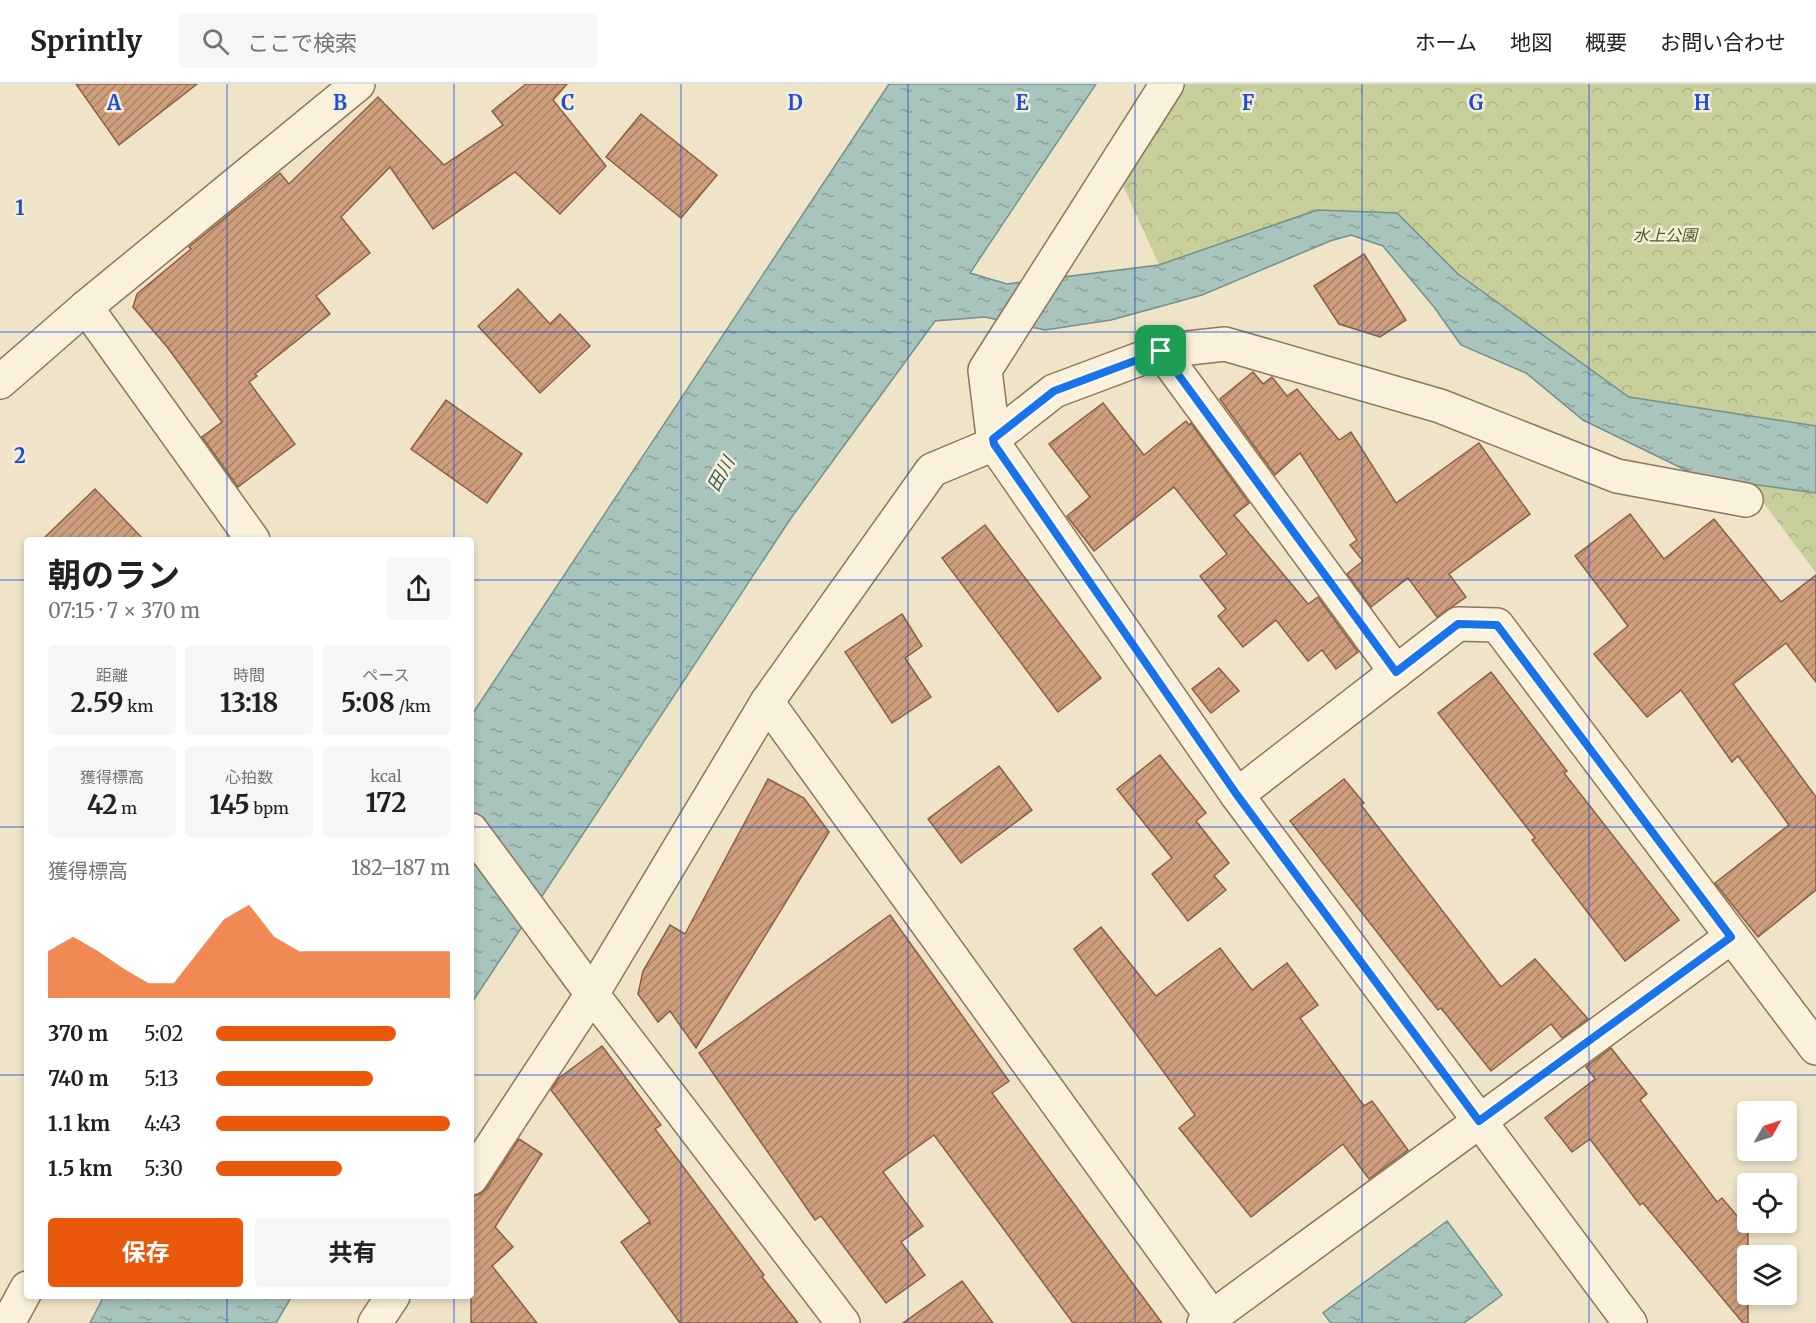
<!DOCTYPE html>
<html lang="ja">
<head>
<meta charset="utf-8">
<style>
  :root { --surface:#fff; --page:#f6f6f6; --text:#202124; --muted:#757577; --line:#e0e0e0; --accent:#ea580c }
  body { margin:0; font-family:Merriweather,"Noto Sans JP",serif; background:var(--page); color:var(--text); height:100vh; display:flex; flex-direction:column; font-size:22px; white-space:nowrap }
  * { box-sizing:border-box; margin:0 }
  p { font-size:20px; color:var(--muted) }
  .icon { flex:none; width:33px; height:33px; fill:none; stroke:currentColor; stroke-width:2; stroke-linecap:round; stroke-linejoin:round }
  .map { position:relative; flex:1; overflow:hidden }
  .drawer { position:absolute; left:24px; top:453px; width:450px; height:762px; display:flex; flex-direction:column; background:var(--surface); border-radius:6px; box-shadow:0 3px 9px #0003 }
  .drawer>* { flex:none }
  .needle { width:39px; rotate:51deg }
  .buttons { position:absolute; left:1737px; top:1017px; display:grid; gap:12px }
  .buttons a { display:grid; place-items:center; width:60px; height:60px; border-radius:6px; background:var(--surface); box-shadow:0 3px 9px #0003; font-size:30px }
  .pin { position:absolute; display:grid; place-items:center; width:51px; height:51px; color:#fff; margin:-26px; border-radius:12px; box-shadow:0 3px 9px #0006 }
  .round { display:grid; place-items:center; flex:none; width:63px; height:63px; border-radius:6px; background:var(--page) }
  .head { display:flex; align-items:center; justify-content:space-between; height:102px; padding:0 24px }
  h1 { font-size:33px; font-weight:700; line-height:45px }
  .metrics { display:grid; grid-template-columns:repeat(3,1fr); gap:9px; height:102px; padding:6px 24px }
  .metrics div { display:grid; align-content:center; border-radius:6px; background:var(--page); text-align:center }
  .metrics b { font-size:26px; font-weight:700 }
  .metrics small { font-size:16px; font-weight:400 }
  .metrics p { font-size:16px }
  .chart { height:168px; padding:12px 24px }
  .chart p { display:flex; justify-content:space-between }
  .chart svg { width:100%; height:108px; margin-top:6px; fill:var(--accent); opacity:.7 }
  .button { display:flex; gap:12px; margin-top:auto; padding:12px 24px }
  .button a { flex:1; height:69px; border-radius:6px; background:var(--accent); color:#fff; font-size:24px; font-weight:700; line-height:69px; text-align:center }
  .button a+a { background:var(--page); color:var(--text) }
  ul { padding:0 24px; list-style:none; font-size:20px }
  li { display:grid; grid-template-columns:96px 72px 1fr; align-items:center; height:45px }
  li i { height:15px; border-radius:8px; background:var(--accent) }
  header { display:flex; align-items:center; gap:36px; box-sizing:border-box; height:84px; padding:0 30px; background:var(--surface); border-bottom:2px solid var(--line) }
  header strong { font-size:28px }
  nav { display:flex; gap:33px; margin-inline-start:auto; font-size:21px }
  .search { width:420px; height:54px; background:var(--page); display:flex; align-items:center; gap:15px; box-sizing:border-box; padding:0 21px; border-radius:6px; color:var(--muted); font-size:22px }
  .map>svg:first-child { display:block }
</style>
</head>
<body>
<header>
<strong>Sprintly</strong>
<div class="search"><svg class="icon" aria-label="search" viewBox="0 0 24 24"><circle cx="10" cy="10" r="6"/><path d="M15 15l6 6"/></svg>ここで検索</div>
<nav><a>ホーム</a><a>地図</a><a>概要</a><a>お問い合わせ</a></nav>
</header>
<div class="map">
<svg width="1816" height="1239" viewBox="0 0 1816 1239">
  <defs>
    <pattern id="park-crowns" width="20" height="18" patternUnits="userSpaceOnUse" patternTransform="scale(1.5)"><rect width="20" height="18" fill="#c9cf9b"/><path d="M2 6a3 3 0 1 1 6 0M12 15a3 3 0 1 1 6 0" fill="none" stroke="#aeb285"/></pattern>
    <pattern id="water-ripples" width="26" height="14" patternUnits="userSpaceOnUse" patternTransform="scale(1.5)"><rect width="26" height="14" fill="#a9c4bc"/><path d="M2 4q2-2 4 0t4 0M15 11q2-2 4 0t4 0" fill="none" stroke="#8ba098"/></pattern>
    <pattern id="building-hatch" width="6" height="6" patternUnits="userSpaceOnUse" patternTransform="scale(1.5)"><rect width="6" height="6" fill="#cf9f7d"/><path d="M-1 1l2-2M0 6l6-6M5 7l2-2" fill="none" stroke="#a98266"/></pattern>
  </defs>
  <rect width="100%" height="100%" fill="#f0e4c8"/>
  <!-- park -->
  <g fill="url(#park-crowns)">
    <path d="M1184,0H1816V342L1630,313L1458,190L1397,129L1317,126L1159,181L1120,95Z"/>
    <path d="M1749,399L1816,409V489Z"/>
  </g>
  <!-- water -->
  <g fill="url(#water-ripples)" stroke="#6f938a" stroke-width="1.5">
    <path d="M889,0H1096L970,189L1007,200L1159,181L1317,126L1397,129L1458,190L1629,313L1816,342V409L1700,393L1583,336L1526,289L1461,261L1434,223L1383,162L1351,151L1330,157L1202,211L1111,236L1045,246L985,233L935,237L791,434L471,920V632Z"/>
    <path d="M1447,1137L1502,1211L1464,1239H1331L1323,1229Z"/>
    <path d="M104,1212H292L276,1239H90Z"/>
  </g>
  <!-- building -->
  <g fill="url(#building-hatch)" stroke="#8d5f41" stroke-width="1.5">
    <path d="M76,0H197L119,61Z"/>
    <path d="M526,0H567L553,16L606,82L560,130L515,88L433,145L390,83L341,133L370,169L316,212L330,230L255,290L257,292L249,298L295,360L238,403L202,353L222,338L168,264L133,223L137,210L191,165L189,163L280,89L289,100L378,13L444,81L503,41L492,27Z"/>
    <path d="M641,30L717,91L681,134L606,73Z"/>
    <path d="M1364,170L1406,236L1380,253L1339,240L1314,202Z"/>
    <path d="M518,205L550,240L560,230L590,262L540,309L478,242Z"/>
    <path d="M1253,288L1263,300L1272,293L1287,312L1297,305L1339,356L1351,348L1396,419L1479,359L1530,430L1449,490L1466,513L1437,533L1408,494L1371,523L1347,490L1363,477L1350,461L1357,456L1300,369L1275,391L1220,315Z"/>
    <path d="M446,316L522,370L487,419L411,365Z"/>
    <path d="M1103,319L1144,371L1186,337L1189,341L1191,339L1249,419L1234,431L1308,520L1318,513L1358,568L1336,585L1322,566L1308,577L1276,536L1243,563L1218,532L1226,525L1200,492L1227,470L1174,403L1094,467L1067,432L1090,413L1049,360Z"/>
    <path d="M95,405L144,456H42Z"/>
    <path d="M1630,430L1664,475L1714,435L1781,518L1816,491V598L1786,559L1733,600L1816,713V806L1758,853L1715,799L1789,741L1738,672L1732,678L1681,606L1647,633L1594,570L1628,542L1575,472Z"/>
    <path d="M985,441L1101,594L1058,628L942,474Z"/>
    <path d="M902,530L922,562L905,574L931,613L892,639L845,568Z"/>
    <path d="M1219,584L1239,607L1211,629L1192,605Z"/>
    <path d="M1491,588L1567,687L1564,689L1679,836L1625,877L1532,756L1535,754L1438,629Z"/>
    <path d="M1160,671L1206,729L1196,737L1229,779L1214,792L1226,806L1188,837L1152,790L1172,774L1117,705Z"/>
    <path d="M999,682L1032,726L961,779L928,735Z"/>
    <path d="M768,695L804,714L829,748L696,964L670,927L658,938L638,910L643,887L670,841L685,850Z"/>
    <path d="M1344,695L1364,719L1361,721L1501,903L1535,875L1588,935L1562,954L1551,940L1491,987L1441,924L1438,926L1290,737Z"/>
    <path d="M890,831L1009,997L992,1009L1162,1239H1073L934,1051L883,1088L923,1142L901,1158L925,1191L886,1219L821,1132L815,1136L699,969Z"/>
    <path d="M1101,843L1156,912L1220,864L1252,906L1287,879L1318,921L1300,934L1364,1022L1372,1017L1408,1066L1369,1095L1343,1060L1251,1133L1179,1044L1195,1031L1074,865Z"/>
    <path d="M602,962L661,1041L655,1045L764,1191L762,1193L798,1239H680L621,1158L648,1139L651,1141L649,1138L650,1137L551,1006L559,994Z"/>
    <path d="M1611,964L1647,1010L1640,1016L1717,1118L1722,1114L1748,1145V1239H1743L1643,1119L1640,1121L1590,1055L1572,1068L1545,1034L1595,995L1586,983Z"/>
    <path d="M519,1055L542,1070L495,1143L513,1163L492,1182L537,1239H471V1116L473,1112L480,1110L487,1104Z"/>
    <path d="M962,1197L993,1239H903Z"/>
  </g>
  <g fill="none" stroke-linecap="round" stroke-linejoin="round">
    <!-- street casing -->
    <g stroke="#8d765c" stroke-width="36">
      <g id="street">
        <path d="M86,223L253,456"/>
        <path d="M1161,267L1225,260L1440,322L1617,392L1746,416"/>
        <path d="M0,298L86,223L358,0"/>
        <path d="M993,355L1054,307L1161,267L1396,588"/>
        <path d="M994,360L1237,711L1630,1239"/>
        <path d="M767,618L1212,1233"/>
        <path d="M1237,711L1458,540L1497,541L1816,964"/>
        <path d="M471,746L592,910L843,1239"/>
        <path d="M471,1094L592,910L767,618L932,386L994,360L985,286L1167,0"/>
        <path d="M8,1239L27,1204"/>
        <path d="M375,1239L393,1212"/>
        <path d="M1204,1239L1731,853"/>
      </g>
    </g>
    <!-- street -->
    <use href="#street" stroke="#faf1dc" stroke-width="33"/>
  </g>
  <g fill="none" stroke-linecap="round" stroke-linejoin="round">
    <!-- route casing -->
    <g stroke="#fff" stroke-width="12">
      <path id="route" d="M1161,267L1396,588L1458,540L1497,541L1731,853L1479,1037L1237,711L994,360L993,355L1054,307Z"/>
    </g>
    <!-- route -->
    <use href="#route" stroke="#1a73e8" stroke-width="8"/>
  </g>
  <!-- grid -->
  <path fill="none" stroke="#1d4ed8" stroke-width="1.5" stroke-opacity="0.55" d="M227,0V456M454,0V456M681,0V1239M908,0V1239M1135,0V1239M1362,0V1239M1589,0V1239M0,248H1816M0,496H27M471,496H1816M0,743H27M471,743H1816M0,991H27M471,991H1816M227,1212V1239M454,1212V1239"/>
  <g text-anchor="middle" stroke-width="5" stroke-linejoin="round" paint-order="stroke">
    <!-- park labels -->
    <g font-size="16" font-style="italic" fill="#4d5a26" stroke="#f7eed8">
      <text x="1665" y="157">水上公園</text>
    </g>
    <!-- water labels -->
    <g font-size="18" font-style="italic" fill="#2f5d5a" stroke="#f7eed8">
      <text transform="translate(721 390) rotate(-61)" y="6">田川</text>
    </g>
  </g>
  <g font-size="20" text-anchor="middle" font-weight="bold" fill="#1d4ed8" stroke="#f7eed8" stroke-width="5" stroke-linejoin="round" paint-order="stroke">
    <text x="114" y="26">A</text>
    <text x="340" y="26">B</text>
    <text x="568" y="26">C</text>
    <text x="795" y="26">D</text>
    <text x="1022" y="26">E</text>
    <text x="1248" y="26">F</text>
    <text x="1476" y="26">G</text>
    <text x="1702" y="26">H</text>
    <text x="20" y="131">1</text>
    <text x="20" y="379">2</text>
  </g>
</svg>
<div class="buttons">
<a><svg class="needle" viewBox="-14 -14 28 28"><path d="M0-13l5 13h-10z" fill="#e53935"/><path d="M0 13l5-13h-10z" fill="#757577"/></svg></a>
<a><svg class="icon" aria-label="locate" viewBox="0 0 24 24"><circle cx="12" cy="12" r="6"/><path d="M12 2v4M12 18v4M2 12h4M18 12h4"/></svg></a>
<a><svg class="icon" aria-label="layers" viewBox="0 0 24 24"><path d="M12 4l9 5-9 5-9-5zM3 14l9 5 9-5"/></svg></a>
</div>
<div class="pin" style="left:1161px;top:267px;background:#1e9e55"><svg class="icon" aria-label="arrive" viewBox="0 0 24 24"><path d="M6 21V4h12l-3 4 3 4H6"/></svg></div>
<section class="drawer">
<div class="head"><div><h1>朝のラン</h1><p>07:15 · 7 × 370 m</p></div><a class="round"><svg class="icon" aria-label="share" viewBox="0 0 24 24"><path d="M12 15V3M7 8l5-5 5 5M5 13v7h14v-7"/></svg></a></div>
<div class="metrics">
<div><p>距離</p><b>2.59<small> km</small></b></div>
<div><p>時間</p><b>13:18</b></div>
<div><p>ペース</p><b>5:08<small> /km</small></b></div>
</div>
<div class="metrics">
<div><p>獲得標高</p><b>42<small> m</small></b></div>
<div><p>心拍数</p><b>145<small> bpm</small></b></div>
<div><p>kcal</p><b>172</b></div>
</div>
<div class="chart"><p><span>獲得標高</span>182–187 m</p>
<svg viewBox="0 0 160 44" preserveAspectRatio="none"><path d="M0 44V25L10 19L20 25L30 32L40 38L50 38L60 25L70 12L80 6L90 19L100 25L110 25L120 25L130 25L140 25L150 25L160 25V44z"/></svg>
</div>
<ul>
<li><b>370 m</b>5:02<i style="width:77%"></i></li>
<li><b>740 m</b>5:13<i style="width:67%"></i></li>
<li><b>1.1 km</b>4:43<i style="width:100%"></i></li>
<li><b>1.5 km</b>5:30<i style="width:54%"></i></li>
</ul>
<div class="button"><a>保存</a><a>共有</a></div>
</section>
</div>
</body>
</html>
